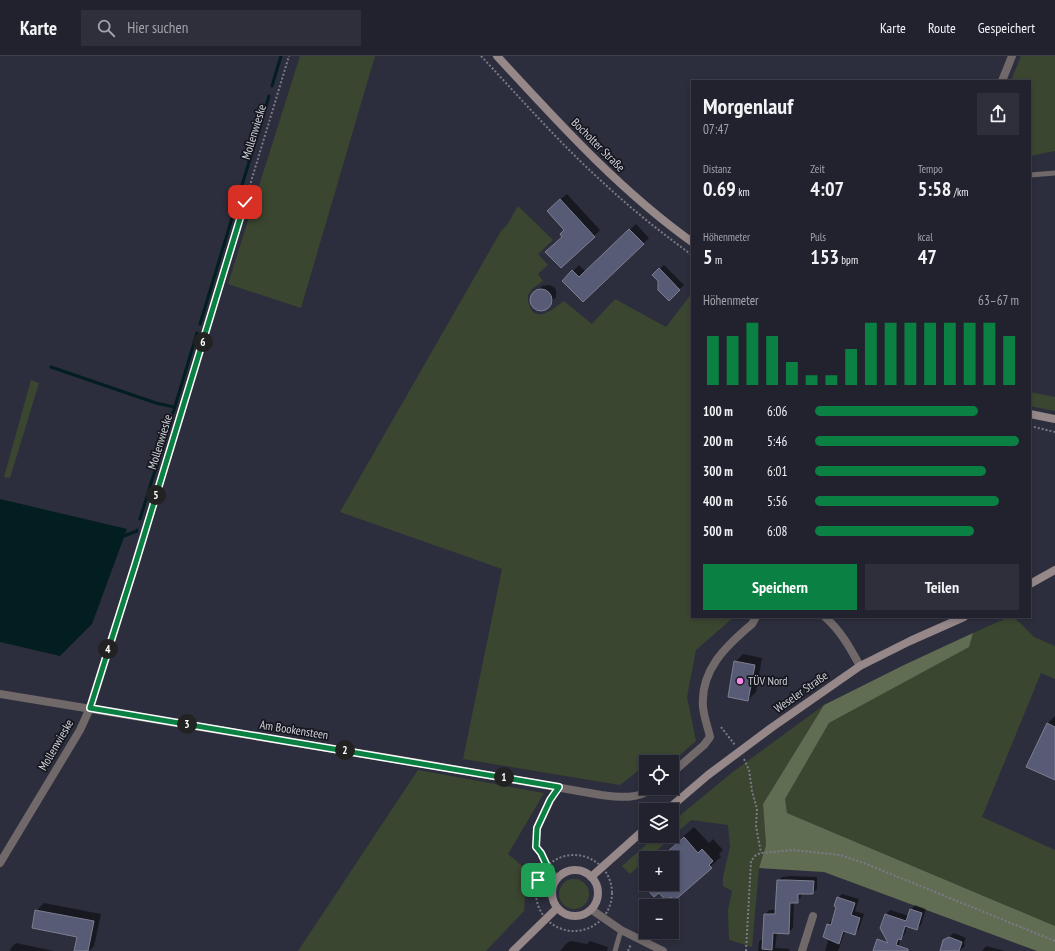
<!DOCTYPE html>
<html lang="de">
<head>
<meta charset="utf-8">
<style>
  :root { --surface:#22222e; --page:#2e2f3a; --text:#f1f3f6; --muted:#a2a4aa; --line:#3f3f4a; --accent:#0b8043 }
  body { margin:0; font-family:"PT Sans Narrow",sans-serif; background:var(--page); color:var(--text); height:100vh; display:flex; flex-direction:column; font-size:15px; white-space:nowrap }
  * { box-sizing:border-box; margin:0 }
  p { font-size:13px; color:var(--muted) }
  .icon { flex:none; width:22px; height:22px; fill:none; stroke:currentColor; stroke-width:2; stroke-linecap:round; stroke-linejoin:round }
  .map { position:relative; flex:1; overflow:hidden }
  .side { position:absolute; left:691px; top:24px; width:340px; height:538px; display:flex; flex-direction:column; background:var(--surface); border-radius:0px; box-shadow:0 2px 6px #0003,0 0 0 1px var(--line) }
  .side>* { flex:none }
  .tools { position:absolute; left:639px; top:699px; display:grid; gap:8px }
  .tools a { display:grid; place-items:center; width:40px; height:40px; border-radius:0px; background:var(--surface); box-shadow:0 2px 6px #0003,0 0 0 1px var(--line); font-size:20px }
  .pin { position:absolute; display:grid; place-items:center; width:34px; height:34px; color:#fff; margin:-17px; border-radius:8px; box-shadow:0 2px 6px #0006 }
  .km { position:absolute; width:20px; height:20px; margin:-10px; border-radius:50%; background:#222; color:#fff; font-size:11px; line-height:20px; text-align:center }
  .round { display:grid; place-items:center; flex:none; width:42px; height:42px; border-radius:0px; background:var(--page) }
  .summary { display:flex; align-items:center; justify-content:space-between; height:68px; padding:0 12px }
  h1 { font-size:22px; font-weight:700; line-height:30px }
  .stats { display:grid; grid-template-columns:repeat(3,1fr); gap:6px; height:68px; padding:4px 12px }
  .stats div { display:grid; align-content:center }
  .stats b { font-size:20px; font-weight:700 }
  .stats small { font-size:11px; font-weight:400 }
  .stats p { font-size:11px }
  .chart { height:112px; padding:8px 12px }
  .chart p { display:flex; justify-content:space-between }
  .chart svg { width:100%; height:72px; margin-top:4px; stroke:var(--accent); stroke-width:6 }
  .cta { display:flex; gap:8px; margin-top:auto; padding:8px 12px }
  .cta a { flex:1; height:46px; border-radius:0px; background:var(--accent); color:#fff; font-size:16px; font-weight:700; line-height:46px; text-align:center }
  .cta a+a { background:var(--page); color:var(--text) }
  ul { padding:0 12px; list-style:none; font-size:13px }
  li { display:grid; grid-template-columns:64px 48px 1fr; align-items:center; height:30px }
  li i { height:10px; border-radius:5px; background:var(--accent) }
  header { display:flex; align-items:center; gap:24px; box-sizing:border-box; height:56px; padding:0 20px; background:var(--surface); border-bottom:1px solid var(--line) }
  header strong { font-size:19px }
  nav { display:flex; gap:22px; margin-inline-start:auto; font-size:14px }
  .search { width:280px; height:36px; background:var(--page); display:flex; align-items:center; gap:10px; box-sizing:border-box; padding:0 14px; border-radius:0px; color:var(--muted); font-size:15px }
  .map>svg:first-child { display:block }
</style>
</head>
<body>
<header>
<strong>Karte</strong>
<div class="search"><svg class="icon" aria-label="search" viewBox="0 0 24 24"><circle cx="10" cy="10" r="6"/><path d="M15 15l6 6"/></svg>Hier suchen</div>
<nav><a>Karte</a><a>Route</a><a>Gespeichert</a></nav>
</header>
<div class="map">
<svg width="1055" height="895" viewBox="0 0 1055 895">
  <rect width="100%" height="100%" fill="#2d2e3d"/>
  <!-- green -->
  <g fill="#3b4630">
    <path d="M300,0H375L301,252L228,228Z"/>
    <path d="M1021,0H1055V95L1030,100V25H1011Z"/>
    <path d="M518,150L553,184L538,198L548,209L538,218L543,225L532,233L528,239C527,249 533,263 545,257C552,255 558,249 564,245L592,268L615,243L666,271L692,237V561H734L696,594L687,641L696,685L672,706H646V713L643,711L620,729L463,703L502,513L340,456L501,175L507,169Z"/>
    <path d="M31,324L39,327L10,422L4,421Z"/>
    <path d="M1030,336L1055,341V355L1030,350Z"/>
    <path d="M1009,561H1014L1034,581L1055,590V623L1041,617L982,761L1055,794V870L787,757L784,743L829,667L968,591L973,577Z"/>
    <path d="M824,649L763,748L766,789L759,812L752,891L729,884L728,854L732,835L723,830V821L730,791L728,769L691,764L648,802H646V804L630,818L622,810L656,780H672V766L734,715Z"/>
    <path d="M418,714L544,737L508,798L527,814L524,855L486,895H298Z"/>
    <circle cx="574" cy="838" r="15"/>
  </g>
  <!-- forest -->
  <path fill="#606d53" d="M973,577L969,591L829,667L785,743L787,757L1055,870V895H1037L824,816L759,812L766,789L763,748L824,649L904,609Z"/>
  <!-- water -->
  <path fill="#021e20" d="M0,443L127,473L92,568L60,600L0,586Z"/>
  <!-- shadow -->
  <g fill="#0007">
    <path d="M567,138L600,174L594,180H563L565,174L554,149Z"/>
    <path d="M636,168L649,182L602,227L563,225L579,209L586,216Z"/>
    <path d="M664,209L684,229L669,243L659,225L653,219Z"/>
    <path d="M549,229L554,231L556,234V241L548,251L545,253H538L532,247L531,242L542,230Z"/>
    <path d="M743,598L762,602L756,636L748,644L735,606Z"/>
    <path d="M1055,660V723L1048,667Z"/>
    <path d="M694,771L709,787L713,783L723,794L719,798L721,801L674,843L671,840L659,835L654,840L640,825L646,820V828H672V802H659Z"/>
    <path d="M791,820L817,821V833L812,837H802L801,841L797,846H794L793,872L788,877L777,876L775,892L790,893L789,895H758L759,886L763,882L765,858L769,854H777L778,825L782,821Z"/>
    <path d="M842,838L859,843L855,855L864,858L859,873L855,878L845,875L838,895H825L829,882L827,869L831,865H833L838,850V842Z"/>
    <path d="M44,847L101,858L94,890L89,895H77L78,880L36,855Z"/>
    <path d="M915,849L926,853L921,869L917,873L907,870L905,878L901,882L897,895H873L891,885L885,859L890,854L909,860L911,854Z"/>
    <path d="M954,877L966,882L964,887L965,890L959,895H941L944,885Z"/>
    <path d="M571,885L587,888L590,885L608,891L607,895H560L567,887Z"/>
    <path d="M16,887L54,895H10L11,892Z"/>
    <path d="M986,890L1005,895H982Z"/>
  </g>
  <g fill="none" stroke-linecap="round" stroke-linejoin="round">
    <!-- stream -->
    <g stroke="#021e20" stroke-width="3">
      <path d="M272,30L281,0"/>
      <path d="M200,268L269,40"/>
      <path d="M51,311L156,347L174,351"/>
      <path d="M173,357L197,277"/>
      <path d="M140,463L170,366"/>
      <path d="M121,481L137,475V474"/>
    </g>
  </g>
  <!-- building -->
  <g fill="#585b75" stroke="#7c7f90">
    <path d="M560,143L595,181L561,212L545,196L562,181L560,178L564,174L547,155Z"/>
    <path d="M629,173L644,188L583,246L562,225L572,214L579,221Z"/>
    <path d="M659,212L680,234L669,245L658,234V225L652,219Z"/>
    <circle cx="541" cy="244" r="11"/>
    <path d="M734,605L755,609L748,645L728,641Z"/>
    <path d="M1047,667L1055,671V724L1026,711Z"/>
    <path d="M684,781L698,797L702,793L713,805L709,809L712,812L674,845L671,841L667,846L659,837L654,841L642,828H672V802H660Z"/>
    <path d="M777,824H786L814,825L813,838H798V847H790L789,878L773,877L772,894L762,893L764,858H775Z"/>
    <path d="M837,841L855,847L851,859L860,862L855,879L843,875L839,888L823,881L827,868L831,869L836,851L834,850Z"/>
    <path d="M910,853L922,857L917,874L905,870L901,884L898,883L896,889L908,893V895H873L877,883L888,887L880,872L885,858L906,865Z"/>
    <path d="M35,854L94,865L88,895H74L77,881L32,872Z"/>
    <path d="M949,881L962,886L959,895H940L943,884Z"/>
  </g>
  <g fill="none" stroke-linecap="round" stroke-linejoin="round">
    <!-- path -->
    <g stroke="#797a87" stroke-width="2" stroke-dasharray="2 2" stroke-linecap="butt">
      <path d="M481,0C523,45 563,91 609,132C635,156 663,178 692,199"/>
      <path d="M1030,370L1055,376"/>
      <path d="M92,643L135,509L289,0"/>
      <path d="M721,671L735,689"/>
      <path d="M744,703L749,714L752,735L757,753L756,770L761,797"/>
      <circle cx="574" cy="837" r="38"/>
      <path d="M544,804L541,797L536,791L537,772L543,757L552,740"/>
      <path d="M628,895L631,888"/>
      <path d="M746,895L751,805L756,799L761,797L793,794L840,799L864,807L1055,885"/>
    </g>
    <!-- lane -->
    <g stroke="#716869" stroke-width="5">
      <path d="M1030,119L1055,117"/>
      <path d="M547,810L558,822"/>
      <path d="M615,895L621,874"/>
    </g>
    <!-- street -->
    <g stroke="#716869" stroke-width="8">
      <path d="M1002,25L1012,0"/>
      <path d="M825,561C841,575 850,592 860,610"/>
      <path d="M0,638L419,707L601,739C618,741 638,744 653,732"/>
      <path d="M672,717L704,689L710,681C708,671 704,662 703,651C700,614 726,590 752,568L756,561"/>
      <path d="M0,807L80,674L90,652"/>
      <path d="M592,854L621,874L663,895"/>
      <path d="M802,895L813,860"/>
    </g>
    <!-- secondary -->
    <g stroke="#968789" stroke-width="8">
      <path d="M497,0C558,66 618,133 692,186"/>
      <path d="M1030,358L1055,363"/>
      <path d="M1030,528L1055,514"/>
      <path d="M667,754L708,719L771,672L860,610L910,585L964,561"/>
      <circle cx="575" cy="837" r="23"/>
      <path d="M591,821L646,772"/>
      <path d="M513,895L557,852"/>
    </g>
  </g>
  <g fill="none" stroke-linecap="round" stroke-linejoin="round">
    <!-- route casing -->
    <g stroke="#fff" stroke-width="8">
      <path id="route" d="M245,146L135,509L90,652L559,731L550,744L537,772L536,791L541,797L547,810L538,824"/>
    </g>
    <!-- route -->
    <use href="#route" stroke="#0b8043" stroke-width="5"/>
  </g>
  <!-- markers -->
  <circle fill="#f888e9" stroke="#16171e" stroke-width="1.5" cx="740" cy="625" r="4"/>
  <g text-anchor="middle" stroke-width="3.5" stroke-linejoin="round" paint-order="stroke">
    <!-- street labels -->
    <g font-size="12" fill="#d1d3dc" stroke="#16171e">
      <text transform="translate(254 76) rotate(-73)" y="4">Mollenwieske</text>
      <text transform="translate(598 89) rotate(45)" y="4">Bocholter Straße</text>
      <text transform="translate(160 386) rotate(-73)" y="4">Mollenwieske</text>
      <text transform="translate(801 636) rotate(-35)" y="4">Weseler Straße</text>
      <text transform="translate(294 674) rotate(9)" y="4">Am Bookensteen</text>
      <text transform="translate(56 689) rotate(-60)" y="4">Mollenwieske</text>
    </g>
    <!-- poi labels -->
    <g font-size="12" fill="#d1d3dc" stroke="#16171e" text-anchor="start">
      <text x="748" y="629">TÜV Nord</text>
    </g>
  </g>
</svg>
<div class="tools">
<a><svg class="icon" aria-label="locate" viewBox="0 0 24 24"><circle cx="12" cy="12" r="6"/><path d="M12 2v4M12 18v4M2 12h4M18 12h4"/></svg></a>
<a><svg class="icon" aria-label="layers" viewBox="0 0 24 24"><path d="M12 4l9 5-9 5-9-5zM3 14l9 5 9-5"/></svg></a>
<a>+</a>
<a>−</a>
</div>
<div class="pin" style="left:538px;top:824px;background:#1e9e55"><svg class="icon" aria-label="arrive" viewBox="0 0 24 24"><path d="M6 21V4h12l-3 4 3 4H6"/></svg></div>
<div class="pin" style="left:245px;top:146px;background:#d93025"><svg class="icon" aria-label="check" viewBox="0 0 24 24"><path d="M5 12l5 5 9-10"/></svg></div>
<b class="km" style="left:504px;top:721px">1</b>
<b class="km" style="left:345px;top:694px">2</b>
<b class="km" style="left:187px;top:668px">3</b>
<b class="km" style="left:108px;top:593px">4</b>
<b class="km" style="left:156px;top:439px">5</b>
<b class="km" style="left:203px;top:286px">6</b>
<section class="side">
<div class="summary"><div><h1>Morgenlauf</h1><p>07:47</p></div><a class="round"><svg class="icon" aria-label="share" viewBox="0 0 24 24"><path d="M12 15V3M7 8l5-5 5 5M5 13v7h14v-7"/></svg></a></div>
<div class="stats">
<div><p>Distanz</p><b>0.69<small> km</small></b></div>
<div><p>Zeit</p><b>4:07</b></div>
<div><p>Tempo</p><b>5:58<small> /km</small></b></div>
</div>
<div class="stats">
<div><p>Höhenmeter</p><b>5<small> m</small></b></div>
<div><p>Puls</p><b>153<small> bpm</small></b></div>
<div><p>kcal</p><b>47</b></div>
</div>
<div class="chart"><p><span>Höhenmeter</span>63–67 m</p>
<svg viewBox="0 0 160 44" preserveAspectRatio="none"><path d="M5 44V14M15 44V14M25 44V6M35 44V14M45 44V30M55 44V38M65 44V38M75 44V22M85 44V6M95 44V6M105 44V6M115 44V6M125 44V6M135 44V6M145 44V6M155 44V14"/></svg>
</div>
<ul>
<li><b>100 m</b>6:06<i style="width:80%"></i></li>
<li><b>200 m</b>5:46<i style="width:100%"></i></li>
<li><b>300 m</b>6:01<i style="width:84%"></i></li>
<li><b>400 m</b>5:56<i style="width:90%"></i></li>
<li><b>500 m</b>6:08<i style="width:78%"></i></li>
</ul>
<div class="cta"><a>Speichern</a><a>Teilen</a></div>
</section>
</div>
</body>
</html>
